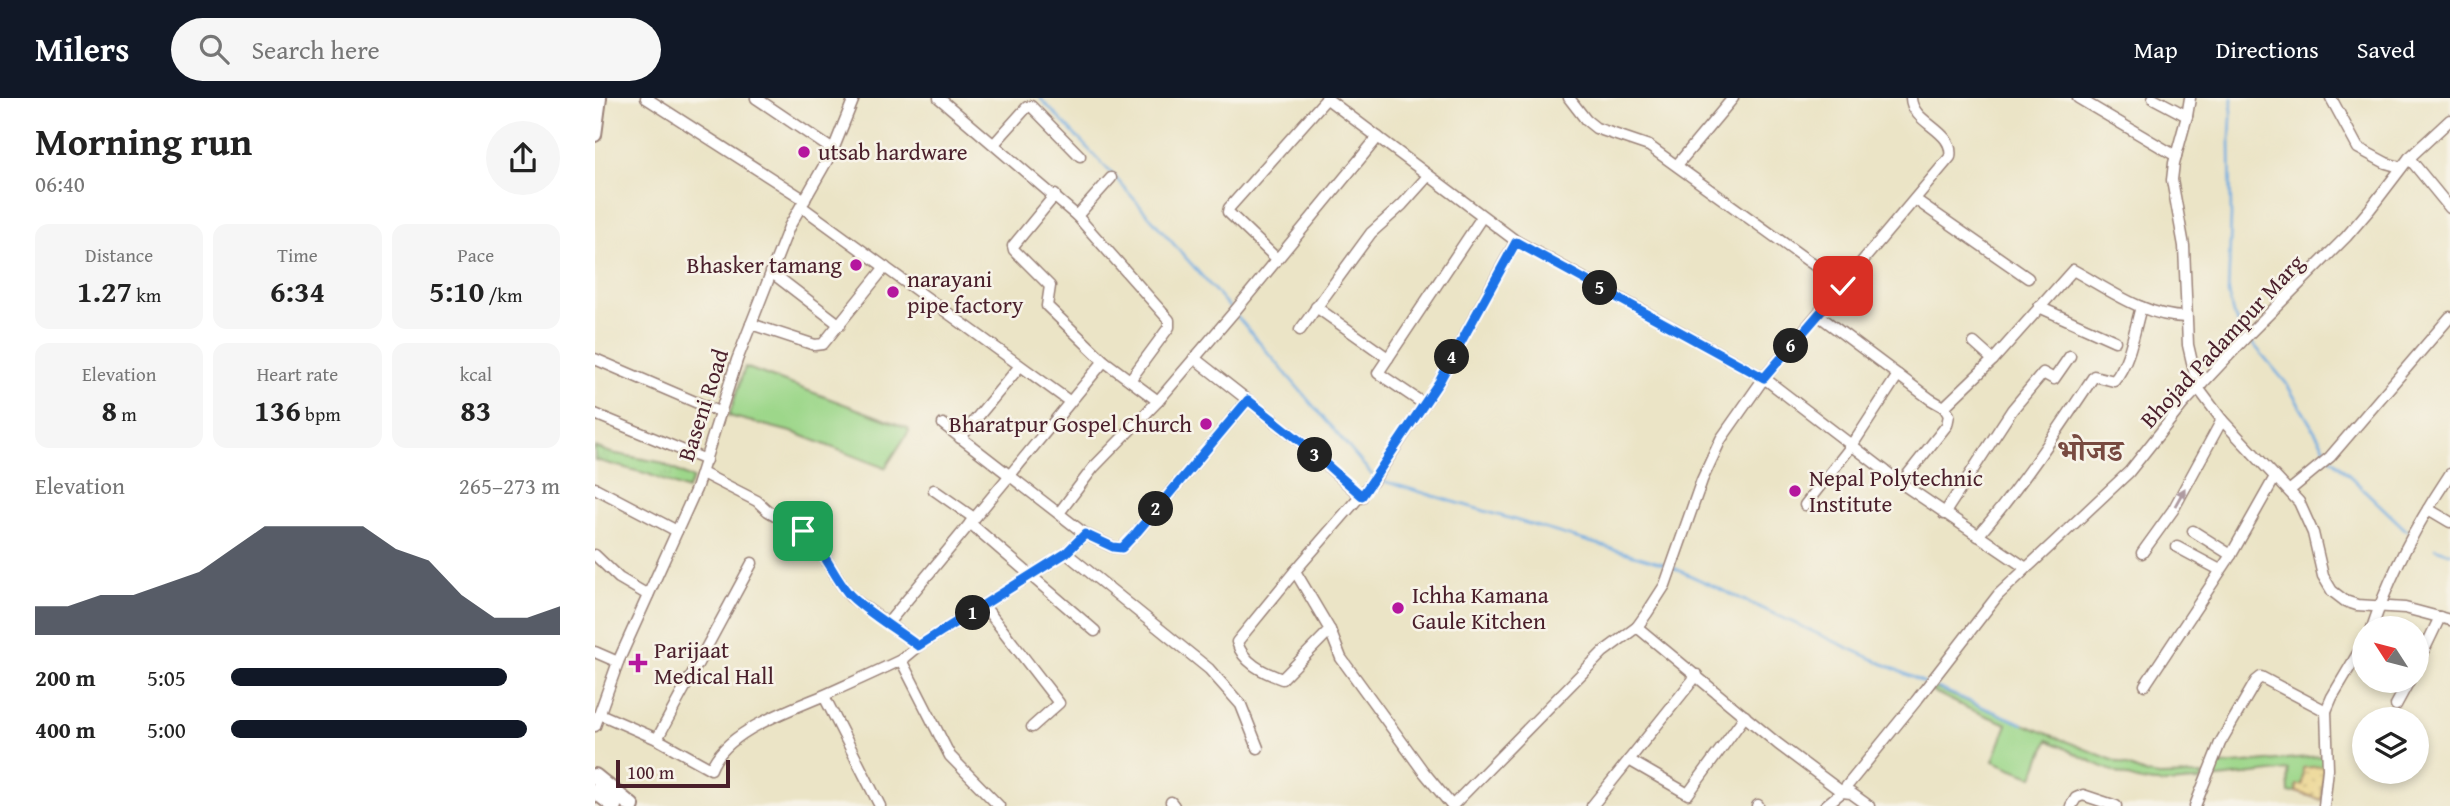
<!DOCTYPE html>
<html lang="en">
<head>
<meta charset="utf-8">
<style>
  :root { --surface:#fff; --page:#f6f6f6; --text:#222; --muted:#767676; --accent:#111827 }
  body { margin:0; font-family:"Gentium Book Plus","Noto Serif Devanagari",serif; background:var(--page); color:var(--text); height:100vh; display:flex; flex-direction:column; font-size:26px; white-space:nowrap }
  * { box-sizing:border-box; margin:0 }
  p { font-size:23px; color:var(--muted) }
  .icon { flex:none; width:38px; height:38px; fill:none; stroke:currentColor; stroke-width:2; stroke-linecap:round; stroke-linejoin:round }
  .map { position:relative; flex:1; overflow:hidden }
  .sheet { display:flex; flex-direction:column; background:var(--surface); width:595px }
  .sheet>* { flex:none }
  .needle { width:46px; rotate:306deg }
  .fabs { position:absolute; left:1757px; top:518px; display:grid; gap:14px }
  .fabs a { display:grid; place-items:center; width:77px; height:77px; border-radius:50%; background:var(--surface); box-shadow:0 4px 10px #0003; font-size:35px }
  .scale { position:absolute; left:21px; bottom:18px; width:114px; box-sizing:border-box; padding-left:7px; border:4px solid #4a1f2b; border-top:0; font-size:19px; line-height:24px; white-space:nowrap; color:#4a1f2b; -webkit-text-stroke:5px #f7f3e8; paint-order:stroke }
  .pin { position:absolute; display:grid; place-items:center; width:60px; height:60px; color:#fff; margin:-30px; border-radius:14px; box-shadow:0 4px 10px #0006 }
  .km { position:absolute; width:35px; height:35px; margin:-18px; border-radius:50%; background:#222; color:#fff; font-size:19px; line-height:35px; text-align:center }
  .round { display:grid; place-items:center; flex:none; width:74px; height:74px; border-radius:37px; background:var(--page) }
  .head { display:flex; align-items:center; justify-content:space-between; height:119px; padding:0 35px }
  h1 { font-size:38px; font-weight:600; line-height:52px }
  .figures { display:grid; grid-template-columns:repeat(3,1fr); gap:10px; height:119px; padding:7px 35px }
  .figures div { display:grid; align-content:center; border-radius:14px; background:var(--page); text-align:center }
  .figures b { font-size:30px; font-weight:600 }
  .figures small { font-size:19px; font-weight:400 }
  .figures p { font-size:19px }
  .chart { height:196px; padding:14px 35px }
  .chart p { display:flex; justify-content:space-between }
  .chart svg { width:100%; height:126px; margin-top:7px; fill:var(--accent); opacity:.7 }
  ul { padding:0 35px; list-style:none; font-size:23px }
  li { display:grid; grid-template-columns:112px 84px 1fr; align-items:center; height:52px }
  li i { height:18px; border-radius:9px; background:var(--accent) }
  header { display:flex; align-items:center; gap:42px; box-sizing:border-box; height:98px; padding:0 35px; background:var(--accent); color:#fff }
  header strong { font-size:33px }
  nav { display:flex; gap:38px; margin-inline-start:auto; font-size:24px }
  .search { width:490px; height:63px; background:var(--page); display:flex; align-items:center; gap:18px; box-sizing:border-box; padding:0 24px; border-radius:38px; color:var(--muted); font-size:26px }
  main { display:flex; flex:1; min-height:0 }
  .map>svg:first-child { display:block }
</style>
</head>
<body>
<header>
<strong>Milers</strong>
<div class="search"><svg class="icon" aria-label="search" viewBox="0 0 24 24"><circle cx="10" cy="10" r="6"/><path d="M15 15l6 6"/></svg>Search here</div>
<nav><a>Map</a><a>Directions</a><a>Saved</a></nav>
</header>
<main>
<section class="sheet">
<div class="head"><div><h1>Morning run</h1><p>06:40</p></div><a class="round"><svg class="icon" aria-label="share" viewBox="0 0 24 24"><path d="M12 15V3M7 8l5-5 5 5M5 13v7h14v-7"/></svg></a></div>
<div class="figures">
<div><p>Distance</p><b>1.27<small> km</small></b></div>
<div><p>Time</p><b>6:34</b></div>
<div><p>Pace</p><b>5:10<small> /km</small></b></div>
</div>
<div class="figures">
<div><p>Elevation</p><b>8<small> m</small></b></div>
<div><p>Heart rate</p><b>136<small> bpm</small></b></div>
<div><p>kcal</p><b>83</b></div>
</div>
<div class="chart"><p><span>Elevation</span>265–273 m</p>
<svg viewBox="0 0 160 44" preserveAspectRatio="none"><path d="M0 44V34L10 34L20 30L30 30L40 26L50 22L60 14L70 6L80 6L90 6L100 6L110 14L120 18L130 30L140 38L150 38L160 34V44z"/></svg>
</div>
<ul>
<li><b>200 m</b>5:05<i style="width:84%"></i></li>
<li><b>400 m</b>5:00<i style="width:90%"></i></li>
</ul>
</section>
<div class="map">
<svg width="1855" height="708" viewBox="0 0 1855 708">
  <defs>
    <pattern id="sand-dots" width="8" height="8" patternUnits="userSpaceOnUse" patternTransform="scale(1.75)"><rect width="8" height="8" fill="#eeda9e"/><path d="M2 2h.1M6 6h.1" fill="none" stroke="#cebb88" stroke-width="1.8" stroke-linecap="round"/></pattern>
    <pattern id="park-tufts" width="24" height="20" patternUnits="userSpaceOnUse" patternTransform="scale(1.75)"><rect width="24" height="20" fill="#9dd78a"/><path d="M3 7l-1-3M5 7V3M7 7l1-3M15 17l-1-3M17 17v-4M19 17l1-3" fill="none" stroke="#89b877"/></pattern>
  </defs>
  <rect width="100%" height="100%" fill="#f7f3e8"/>
  <filter id="ink" filterUnits="userSpaceOnUse"><feTurbulence type="fractalNoise" baseFrequency=".0143" numOctaves="2"/><feDisplacementMap in="SourceGraphic" scale="14" xChannelSelector="R" yChannelSelector="G"/><feConvolveMatrix kernelMatrix="1 2 1 2 8 2 1 2 1" color-interpolation-filters="sRGB"/></filter>
  <filter id="wash" filterUnits="userSpaceOnUse"><feTurbulence type="fractalNoise" baseFrequency=".00686" numOctaves="4" result="noise"/><feDisplacementMap in="SourceGraphic" scale="28" xChannelSelector="R" yChannelSelector="G"/><feGaussianBlur stdDeviation="1.57" result="paint"/><feColorMatrix in="noise" values="0 0 0 0 0 0 0 0 0 0 0 0 0 0 0 0 0 1.4 0 .05"/><feComposite in="paint" operator="in"/></filter>
  <g filter="url(#wash)">
    <rect width="100%" height="100%" fill="#ebe4c6"/>
    <!-- grass -->
    <g fill="#9dd78a" stroke="#747b5a" stroke-width="2">
      <path d="M150,269L313,330L314,333L290,370L200,335L134,318Z"/>
      <path d="M1337,589L1552,676L1564,678L1608,677L1606,683C1591,683 1576,686 1561,685C1534,685 1479,655 1453,642L1438,679L1398,663L1412,626L1372,610L1335,592Z"/>
      <path d="M1729,658V668L1707,687H1702L1701,694L1694,695L1693,672L1614,681L1620,667C1656,666 1692,660 1729,658Z"/>
    </g>
    <!-- sand -->
    <path fill="url(#sand-dots)" stroke="#9c7c64" stroke-width="2" d="M1729,668L1727,702L1701,694L1702,687H1707L1708,670Z"/>
    <!-- park -->
    <path fill="url(#park-tufts)" stroke="#747b5a" stroke-width="2" d="M0,349L16,355L64,364L98,381L92,392L53,376L0,362Z"/>
    <g fill="none" stroke-linecap="round" stroke-linejoin="round">
      <!-- stream -->
      <g stroke="#6fabe1" stroke-width="2.5">
        <path d="M445,0L518,77L635,210"/>
        <path d="M1637,0L1635,41L1636,118L1633,196L1638,216L1648,234"/>
        <path d="M641,217L778,378"/>
        <path d="M1655,242L1691,285L1735,359L1812,433"/>
        <path d="M785,382L1072,467"/>
        <path d="M1840,450L1855,455"/>
        <path d="M1079,470L1330,585"/>
        <path d="M1343,590L1428,626"/>
      </g>
    </g>
  </g>
  <g filter="url(#ink)">
    <g fill="none" stroke-linecap="round" stroke-linejoin="round">
      <!-- minor casing -->
      <g stroke="#9a8278" stroke-width="13">
        <g id="minor">
          <path d="M51,0L210,102"/>
          <path d="M161,0L238,52"/>
          <path d="M344,0L482,118L574,222V229L535,282"/>
          <path d="M731,0L921,143L1169,280L1126,341L1107,382L1070,487L1052,515L1042,529L1008,554L857,708"/>
          <path d="M974,0L991,22L1001,30L1054,48L1248,188"/>
          <path d="M1316,0C1317,26 1360,32 1355,59L1169,280L1306,385L1431,470"/>
          <path d="M1483,0L1581,58"/>
          <path d="M1558,0L1592,18"/>
          <path d="M1595,0L1592,18L1579,65L1577,82L1589,148L1593,247L1603,290L1627,322L1704,404L1718,435L1728,478L1737,493L1750,503L1762,507L1810,510L1855,522"/>
          <path d="M1736,0L1763,50L1791,65L1805,69"/>
          <path d="M399,46L432,9L436,8L485,58"/>
          <path d="M1814,60L1855,110"/>
          <path d="M1082,67L1138,0"/>
          <path d="M460,97L418,148L419,152L455,188L452,208L509,263L563,303"/>
          <path d="M1321,102L1433,180"/>
          <path d="M207,109L474,303"/>
          <path d="M482,118L516,80"/>
          <path d="M682,161L633,114L634,110L732,0"/>
          <path d="M176,174L245,227"/>
          <path d="M721,209L793,260"/>
          <path d="M1444,209L1520,243"/>
          <path d="M1223,217L1335,301L1349,309L1354,317L1352,327L1306,385"/>
          <path d="M156,226L220,247L228,246L290,169"/>
          <path d="M705,232L776,135L807,107L833,78"/>
          <path d="M1379,245L1398,262"/>
          <path d="M599,260L705,343L767,399"/>
          <path d="M0,261L126,315"/>
          <path d="M829,306L783,275L887,119"/>
          <path d="M1349,309L1398,262L1478,172C1513,191 1550,219 1591,219"/>
          <path d="M0,316L111,362"/>
          <path d="M348,326L490,436L518,449L527,450L542,434L653,302"/>
          <path d="M365,340L425,268"/>
          <path d="M107,375L162,403L173,413L208,433L220,443L246,486L256,499L323,548"/>
          <path d="M0,390L82,433"/>
          <path d="M339,392L379,420"/>
          <path d="M1695,392L1735,359L1855,219"/>
          <path d="M1210,407L1258,346L1303,277"/>
          <path d="M1833,411L1855,424"/>
          <path d="M464,415L498,370L563,303L639,214L783,39"/>
          <path d="M1349,416L1417,312L1448,275L1459,281L1475,258"/>
          <path d="M375,425L500,533"/>
          <path d="M1598,433L1636,457"/>
          <path d="M1383,438C1426,388 1462,333 1499,278L1519,283C1535,264 1539,233 1546,209"/>
          <path d="M1582,449L1625,472"/>
          <path d="M471,455L614,571L646,607L663,650"/>
          <path d="M1547,455L1578,412L1627,322"/>
          <path d="M0,457L24,480L53,497"/>
          <path d="M700,473L642,544C648,565 668,574 687,581L735,532"/>
          <path d="M389,508L464,605L437,629"/>
          <path d="M293,525L509,263"/>
          <path d="M1042,529L1183,646L1247,694L1256,695L1274,708"/>
          <path d="M1777,530C1795,476 1823,424 1855,376"/>
          <path d="M0,554L23,564"/>
          <path d="M306,562L355,658L404,708"/>
          <path d="M1822,567L1845,519"/>
          <path d="M1550,587L1636,457L1680,379"/>
          <path d="M229,598L285,708"/>
          <path d="M1801,607L1814,583"/>
          <path d="M5,616L62,641L116,671C131,632 196,612 232,596C256,585 281,574 306,562L323,548L471,455L490,436"/>
          <path d="M0,628L23,564L101,391L142,262L194,129L238,52L259,0"/>
          <path d="M62,641L157,465"/>
          <path d="M1034,662L1093,696L1150,618"/>
          <path d="M576,704L579,708"/>
          <path d="M857,708L828,673L746,560L735,532L700,473L778,383L844,284L921,143"/>
          <path d="M997,708L1102,577"/>
          <path d="M1162,708L1163,707"/>
          <path d="M1230,708L1247,694L1321,603L1403,497L1534,374L1588,306L1653,237L1751,139L1775,111L1814,60L1855,22"/>
          <path d="M1476,708L1481,700L1488,697L1521,708"/>
          <path d="M1600,708L1625,645L1661,583L1666,579L1731,613"/>
          <path d="M1729,708L1733,671L1731,613L1737,599L1769,545"/>
        </g>
      </g>
      <!-- major casing -->
      <g stroke="#9a8278" stroke-width="16">
        <path id="major" d="M0,37L5,0"/>
      </g>
      <!-- highway casing -->
      <g stroke="#9a8278" stroke-width="18">
        <g id="highway">
          <path d="M0,678L37,708"/>
          <path d="M0,693L19,708"/>
        </g>
      </g>
      <!-- minor -->
      <use href="#minor" stroke="#fff" stroke-width="10"/>
      <!-- major -->
      <use href="#major" stroke="#fff" stroke-width="12"/>
      <!-- highway -->
      <use href="#highway" stroke="#fff" stroke-width="14"/>
    </g>
    <!-- one-way arrows -->
    <defs><path id="oneway-solid" d="M-6-.8H1V-3.2L6.5 0L1 3.2V.8H-6Z" transform="scale(1.75)"/></defs>
    <use fill="#ae9aa0" href="#oneway-solid" transform="translate(1585 399) rotate(-61)"/>
  </g>
  <g fill="none" stroke-linecap="round" stroke-linejoin="round" filter="url(#ink)">
    <!-- route casing -->
    <g stroke="#fff" stroke-width="14">
      <path id="route" d="M208,433C229,450 236,475 253,495C268,512 304,533 323,548L471,455L490,436L518,449L527,450L542,434L653,302L705,343L767,398L844,284L921,144L1169,280L1248,188"/>
    </g>
    <!-- route -->
    <use href="#route" stroke="#1a73e8" stroke-width="9"/>
  </g>
  <!-- markers -->
  <g fill="#b5179e" stroke="#f7f3e8" stroke-width="2.5">
    <circle cx="209" cy="54" r="7"/>
    <circle cx="261" cy="167" r="7"/>
    <circle cx="298" cy="194" r="7"/>
    <circle cx="611" cy="326" r="7"/>
    <circle cx="1200" cy="393" r="7"/>
    <circle cx="803" cy="510" r="7"/>
    <path d="M39.5 554.5h7v7h7v7h-7v7h-7v-7h-7v-7h7z"/>
  </g>
  <g text-anchor="middle" stroke-width="5" stroke-linejoin="round" paint-order="stroke">
    <!-- poi labels -->
    <g font-size="23" fill="#4a1f2b" stroke="#f7f3e8" text-anchor="start">
      <text x="223" y="62">utsab hardware</text>
      <text x="247" y="175" text-anchor="end">Bhasker tamang</text>
      <text x="312" y="189">narayani<tspan x="312" dy="26">pipe factory</tspan></text>
      <text x="597" y="334" text-anchor="end">Bharatpur Gospel Church</text>
      <text x="1214" y="388">Nepal Polytechnic<tspan x="1214" dy="26">Institute</tspan></text>
      <text x="817" y="505">Ichha Kamana<tspan x="817" dy="26">Gaule Kitchen</tspan></text>
      <text x="59" y="560">Parijaat<tspan x="59" dy="26">Medical Hall</tspan></text>
    </g>
    <!-- street labels -->
    <g font-size="23" fill="#4a1f2b" stroke="#f7f3e8">
      <text transform="translate(1627 243) rotate(-47)" y="8">Bhojad Padampur Marg</text>
      <text transform="translate(108 307) rotate(-72)" y="8">Baseni Road</text>
    </g>
    <!-- district labels -->
    <g font-size="30" font-weight="bold" fill="#784a41" stroke="#f7f3e8">
      <text x="1495" y="363">भोजड</text>
    </g>
  </g>
</svg>
<div class="fabs">
<a><svg class="needle" viewBox="-14 -14 28 28"><path d="M0-13l5 13h-10z" fill="#e53935"/><path d="M0 13l5-13h-10z" fill="#767676"/></svg></a>
<a><svg class="icon" aria-label="layers" viewBox="0 0 24 24"><path d="M12 4l9 5-9 5-9-5zM3 14l9 5 9-5"/></svg></a>
</div>
<div class="scale">100 m</div>
<div class="pin" style="left:208px;top:433px;background:#1e9e55"><svg class="icon" aria-label="arrive" viewBox="0 0 24 24"><path d="M6 21V4h12l-3 4 3 4H6"/></svg></div>
<div class="pin" style="left:1248px;top:188px;background:#d93025"><svg class="icon" aria-label="check" viewBox="0 0 24 24"><path d="M5 12l5 5 9-10"/></svg></div>
<b class="km" style="left:378px;top:515px">1</b>
<b class="km" style="left:561px;top:411px">2</b>
<b class="km" style="left:720px;top:357px">3</b>
<b class="km" style="left:857px;top:259px">4</b>
<b class="km" style="left:1005px;top:190px">5</b>
<b class="km" style="left:1196px;top:248px">6</b>
</div>
</main>
</body>
</html>
